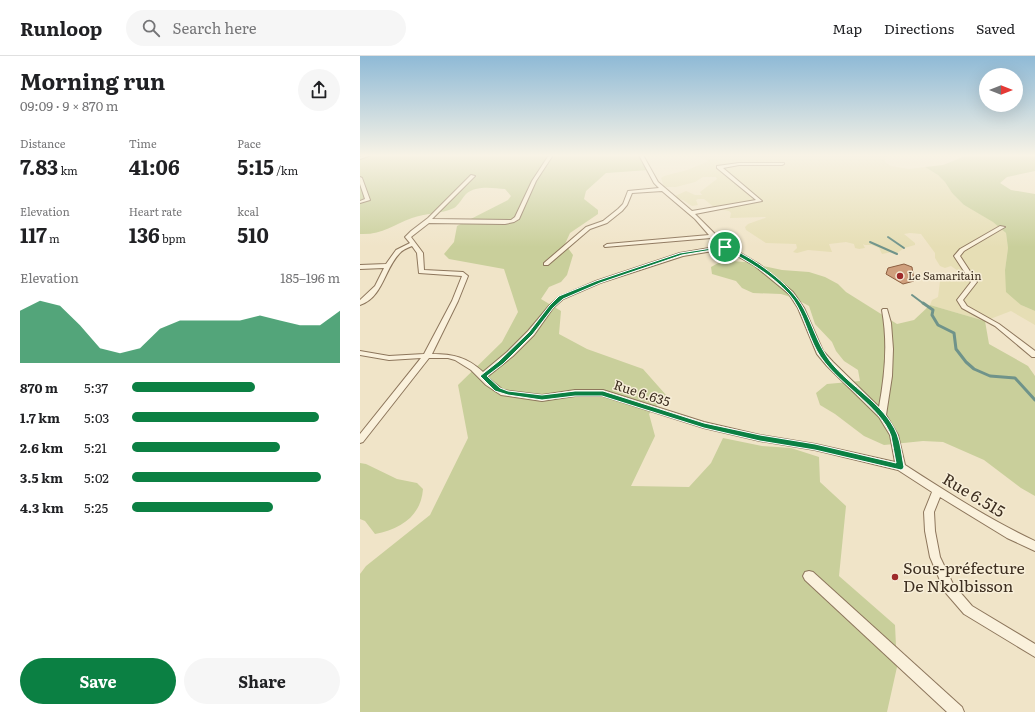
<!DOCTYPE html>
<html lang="en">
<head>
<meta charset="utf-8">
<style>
  :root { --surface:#fff; --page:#f6f6f6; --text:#202124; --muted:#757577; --line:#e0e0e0; --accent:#0b8043 }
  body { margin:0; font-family:Literata,serif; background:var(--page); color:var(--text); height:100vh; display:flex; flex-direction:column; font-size:15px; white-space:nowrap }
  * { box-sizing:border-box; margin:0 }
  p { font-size:13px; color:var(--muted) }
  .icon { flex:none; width:22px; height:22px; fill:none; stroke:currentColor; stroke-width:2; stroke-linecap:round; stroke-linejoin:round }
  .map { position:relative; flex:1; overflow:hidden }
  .side { display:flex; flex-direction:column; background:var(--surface); width:360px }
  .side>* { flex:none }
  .needle { width:26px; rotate:90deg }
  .tools { position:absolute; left:619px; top:12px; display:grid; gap:8px }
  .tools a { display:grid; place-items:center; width:44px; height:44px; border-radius:50%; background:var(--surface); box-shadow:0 4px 16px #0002; font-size:20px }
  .pin { position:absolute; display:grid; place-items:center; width:34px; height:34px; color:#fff; margin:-17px; border:2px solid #fff; border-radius:50%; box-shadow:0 1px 4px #0007 }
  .round { display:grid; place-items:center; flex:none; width:42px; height:42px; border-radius:21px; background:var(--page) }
  .headline { display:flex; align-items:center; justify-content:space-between; height:68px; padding:0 20px }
  h1 { font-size:22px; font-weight:700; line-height:30px }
  .metrics { display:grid; grid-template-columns:repeat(3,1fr); gap:6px; height:68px; padding:4px 20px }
  .metrics div { display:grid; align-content:center }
  .metrics b { font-size:20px; font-weight:700 }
  .metrics small { font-size:11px; font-weight:400 }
  .metrics p { font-size:11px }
  .chart { height:112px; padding:8px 20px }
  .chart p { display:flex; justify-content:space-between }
  .chart svg { width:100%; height:72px; margin-top:4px; fill:var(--accent); opacity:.7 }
  .action { display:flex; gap:8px; margin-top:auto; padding:8px 20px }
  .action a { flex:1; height:46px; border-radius:24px; background:var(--accent); color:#fff; font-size:16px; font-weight:700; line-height:46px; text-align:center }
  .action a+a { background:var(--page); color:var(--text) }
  ul { padding:0 20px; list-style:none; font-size:13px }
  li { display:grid; grid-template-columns:64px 48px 1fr; align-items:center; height:30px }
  li i { height:10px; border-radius:5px; background:var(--accent) }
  header { display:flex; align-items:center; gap:24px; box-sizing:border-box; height:56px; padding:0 20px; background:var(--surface); border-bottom:1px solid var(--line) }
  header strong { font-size:19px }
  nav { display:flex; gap:22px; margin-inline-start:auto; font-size:14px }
  .search { width:280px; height:36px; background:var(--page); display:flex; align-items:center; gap:10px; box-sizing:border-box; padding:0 14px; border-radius:22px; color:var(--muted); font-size:15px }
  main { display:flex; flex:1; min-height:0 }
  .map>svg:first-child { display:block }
</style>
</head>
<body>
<header>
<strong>Runloop</strong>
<div class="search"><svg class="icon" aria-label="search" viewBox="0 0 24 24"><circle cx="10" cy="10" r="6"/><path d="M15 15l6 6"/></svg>Search here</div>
<nav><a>Map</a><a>Directions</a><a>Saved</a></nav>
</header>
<main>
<section class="side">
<div class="headline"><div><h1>Morning run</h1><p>09:09 · 9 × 870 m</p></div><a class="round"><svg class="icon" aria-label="share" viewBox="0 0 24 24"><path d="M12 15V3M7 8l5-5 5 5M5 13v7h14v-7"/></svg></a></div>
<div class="metrics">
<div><p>Distance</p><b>7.83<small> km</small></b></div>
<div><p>Time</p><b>41:06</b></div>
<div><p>Pace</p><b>5:15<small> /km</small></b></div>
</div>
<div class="metrics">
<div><p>Elevation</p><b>117<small> m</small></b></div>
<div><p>Heart rate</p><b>136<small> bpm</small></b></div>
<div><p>kcal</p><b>510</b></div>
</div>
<div class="chart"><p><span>Elevation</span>185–196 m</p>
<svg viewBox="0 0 160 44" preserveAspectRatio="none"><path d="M0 44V12L10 6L20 9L30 21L40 35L50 38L60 35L70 23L80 18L90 18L100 18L110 18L120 15L130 18L140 21L150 21L160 12V44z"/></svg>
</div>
<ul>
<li><b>870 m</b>5:37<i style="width:59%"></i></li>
<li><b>1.7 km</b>5:03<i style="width:90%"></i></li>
<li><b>2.6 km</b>5:21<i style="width:71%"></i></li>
<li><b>3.5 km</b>5:02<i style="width:91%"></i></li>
<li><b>4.3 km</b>5:25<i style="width:68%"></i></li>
</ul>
<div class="action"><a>Save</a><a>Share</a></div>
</section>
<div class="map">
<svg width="675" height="656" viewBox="0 0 675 656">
  <rect width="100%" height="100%" fill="#f0e4c8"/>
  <!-- farmland -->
  <path fill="#e6deb5" d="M326,99H529L525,102V106L531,110L549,113L565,111L578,119L585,126L592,137L604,149L634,166L646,177L648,192L645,214L661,249L675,255V269L651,255L625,265L570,249L572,244L578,241L580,225L594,222L599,218L598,215L591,210L585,212L580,210L575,202V197L561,178L550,177L544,178L555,187V189L544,192L536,198L532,196L522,198L519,192L512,189H505L503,188L505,192L499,193L495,192L494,188L486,186L469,188L472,196H471L448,194L437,197L433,196L437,192L436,188L406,187L386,174L385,171L388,168L405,162L406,161L370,162L371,157L369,155L355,152L344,143H338L336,144L338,149L332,150L323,144L315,142V140L326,135L335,139H342L340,136L357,123L356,121H343L335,126L316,131H304L301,122L304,120L327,114L349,105L336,100Z"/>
  <!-- green -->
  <g fill="#c9cf9b">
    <path d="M0,99H280L289,114L246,117L226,135L224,143L238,154V158L210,177L205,188L213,199L207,219L201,226L189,231L181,243L201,255L199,278L227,293L283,313L306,339L289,358L295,380L271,430L329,431L351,407L363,382L402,390L431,392L459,401L460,426L486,450L479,520L535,569L537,611L527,656H0V518L6,510L70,459L108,382L98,329L142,286L158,256L144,213L89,203L84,198L94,186L97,170L148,144L151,140L145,133C133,132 116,129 106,138C102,142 99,149 94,152C81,158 65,157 52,162C33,169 22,179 0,178Z"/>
    <path d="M608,99H675V115L647,121L640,127L651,134L675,138V255L661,249L646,236L645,214L648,192L646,177L633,166L604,149L592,137L585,126L578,119L565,111L583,109Z"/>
    <path d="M372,205L385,206L422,214L449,216L465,221L478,228L486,236L537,268L554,264L570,249L625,265L629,288L668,310L675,320V440L661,432L624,404L583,386L563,385L524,389L504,380L475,358L460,349L456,337L467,328L500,325L498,314L484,305L476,295L472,286L455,268L449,250L434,242L421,238L393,237L382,232L376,225L352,218L351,211L360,206Z"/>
    <path d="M0,407L6,408L37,423L57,427L63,433C61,460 41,473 15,478L5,465L0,463Z"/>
  </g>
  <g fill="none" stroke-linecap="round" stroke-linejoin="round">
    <!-- stream-far1 -->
    <g stroke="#6f938a" stroke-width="2">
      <path d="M528,181L544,192"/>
      <path d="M510,186L537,198"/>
      <path d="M552,239L564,248"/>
    </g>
    <!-- stream -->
    <path stroke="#6f938a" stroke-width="3" d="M563,247L573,254L572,259L578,269L594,277L596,293L606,306L614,313L630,320L655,322L675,344"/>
  </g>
  <!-- building -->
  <path fill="#cf9f7d" stroke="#8d5f41" d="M544,208L552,211L554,225L543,228L526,218L528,212Z"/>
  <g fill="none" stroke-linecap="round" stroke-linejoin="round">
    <!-- street casing -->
    <g stroke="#8d765c" stroke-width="2">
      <g id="street">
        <path d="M5,99H11L0,103V101Z"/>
        <path d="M189,99H193L176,125L159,163L154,166L145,168L69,167L51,181L63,197L64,214L103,216L108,220L98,245L72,298C93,298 107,301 123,316L147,296L168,275L189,250L199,241L236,225L320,197L361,190L351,182L245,191L244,190L247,188L349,179L335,163L302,135L272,137L267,149L262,155L247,167L230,173L188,209H184V207L226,171L243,165L258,153L263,148L268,135L299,132L294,127L279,99H283L298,126L332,155L396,144L357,112V110L379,107H424V108L422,109H379L363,112L402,145L335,158L356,179L360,185L399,208L433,236L444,252L463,295L473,306L519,351C525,318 528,287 522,254L523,253H527L531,267L533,293L532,320L526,359L538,379L545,409C587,436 630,464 675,485V495L647,482L580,441L574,456L575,475L580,501L593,528L612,550L675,588V601L604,558L585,536L570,501L565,475L564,456L572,436L538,414L455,394L400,385L344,372L243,340H215L182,345L141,339L126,329L111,314L95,304L88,302H69L3,386L0,387V378L61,302L29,304L0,299V295L29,300L64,298L92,245L102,220L59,217L57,197L52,190C47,192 42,194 39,198C24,214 23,241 0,249V244L15,230L24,212L0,213V209L26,208L36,194L50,187L45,181L51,175L68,162L111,119L115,120L72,163L151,164L155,161L172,125ZM365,193L395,210L429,238L438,252L457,298L467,310L519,361L530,379L535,406L455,388L400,379L344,366L243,334H215L182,339L143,334L127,321L153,300L174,279L193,252L203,243L240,227L323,200Z"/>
        <path d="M0,121L2,122L10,144L0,147V145L5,143L0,128Z"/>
        <path d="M640,170L645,171L604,195L600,200L617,226L603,244L607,250L639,268L675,295V301H672L635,270L602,252L597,244L611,226L594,200L600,193Z"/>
        <path d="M449,515L453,516L602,651L604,656H587L445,524L443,520L445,516Z"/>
      </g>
    </g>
    <!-- street -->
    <use href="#street" fill="#faf1dc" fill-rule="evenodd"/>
  </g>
  <!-- sky -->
  <linearGradient id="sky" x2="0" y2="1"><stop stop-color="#8fbad6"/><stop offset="0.52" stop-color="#f8f3e6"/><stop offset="1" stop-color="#f8f3e6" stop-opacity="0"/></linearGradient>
  <rect width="675" height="191" fill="url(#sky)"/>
  <!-- route -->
  <path fill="#0b8043" stroke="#fff" fill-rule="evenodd" d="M365,190C392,200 431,228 444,253C453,270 458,289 470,305C490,331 524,347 537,378C541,388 542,401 544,411L543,413L541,414L455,394L400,385L344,372L242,340H215L182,344L148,339L135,335L120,320L139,305L169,276L189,250L199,240L236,225L320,197ZM364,192C387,205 411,218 429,238C443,254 447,277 457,295C474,326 521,350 531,380C533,389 534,398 536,407L455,388L400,379L344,367L243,335H215L182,339L148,335L140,332L127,320L143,308L173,278L193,252L203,243L240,227L322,199Z"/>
  <!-- markers -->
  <g fill="#9e2a2b" stroke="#f7eed8" stroke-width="1.5">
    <circle cx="540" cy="220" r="4"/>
    <circle cx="535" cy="521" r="4"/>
  </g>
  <g text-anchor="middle" stroke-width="3" stroke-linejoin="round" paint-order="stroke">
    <!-- far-poi labels -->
    <g font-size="11" fill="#3d2e20" stroke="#f7eed8" text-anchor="start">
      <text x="548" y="224">Le Samaritain</text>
    </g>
    <!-- street labels -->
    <g font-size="13" fill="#3d2e20" stroke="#f7eed8">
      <text transform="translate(282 337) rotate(18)" y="5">Rue 6.635</text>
    </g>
    <!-- near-street labels -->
    <g font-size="16" fill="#3d2e20" stroke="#f7eed8">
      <text transform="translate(614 439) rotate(31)" y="6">Rue 6.515</text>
    </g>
    <!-- near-poi labels -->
    <g font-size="16" fill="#3d2e20" stroke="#f7eed8" text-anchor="start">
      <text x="543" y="518">Sous-préfecture<tspan x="543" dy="18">De Nkolbisson</tspan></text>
    </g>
  </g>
</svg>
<div class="tools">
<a><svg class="needle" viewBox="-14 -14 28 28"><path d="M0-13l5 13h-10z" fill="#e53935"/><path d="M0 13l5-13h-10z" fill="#757577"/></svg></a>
</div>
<div class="pin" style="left:365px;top:191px;background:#1e9e55"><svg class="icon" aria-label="arrive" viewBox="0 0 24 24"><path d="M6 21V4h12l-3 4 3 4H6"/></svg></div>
</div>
</main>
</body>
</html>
